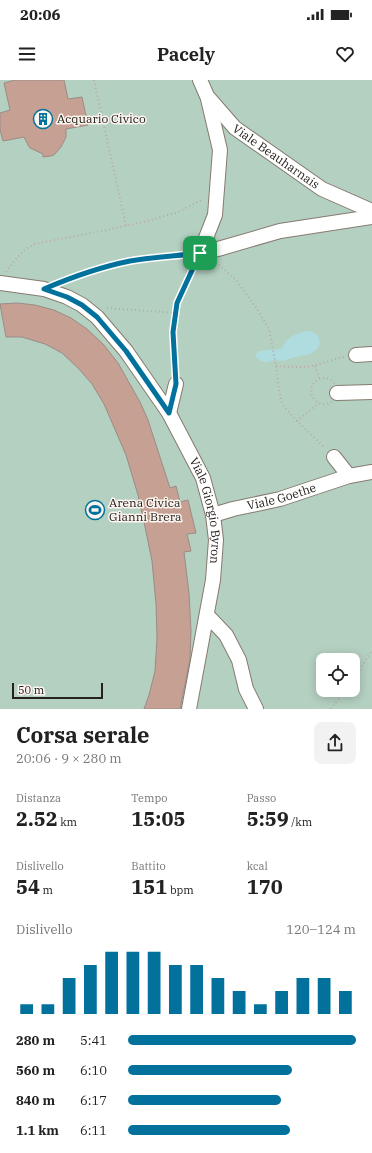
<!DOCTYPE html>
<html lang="it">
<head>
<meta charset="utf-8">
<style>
  :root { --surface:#fff; --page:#f2f2f2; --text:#222; --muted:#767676; --accent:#02729d }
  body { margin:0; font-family:"IBM Plex Serif",serif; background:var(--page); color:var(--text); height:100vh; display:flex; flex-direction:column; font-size:15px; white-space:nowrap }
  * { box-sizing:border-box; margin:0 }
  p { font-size:13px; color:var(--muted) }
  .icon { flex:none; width:22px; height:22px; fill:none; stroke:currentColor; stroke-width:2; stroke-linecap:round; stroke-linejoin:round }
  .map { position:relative; height:629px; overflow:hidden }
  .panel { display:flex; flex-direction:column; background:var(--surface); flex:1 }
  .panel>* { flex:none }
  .tools { position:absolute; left:316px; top:573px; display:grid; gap:8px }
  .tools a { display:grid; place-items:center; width:44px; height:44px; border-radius:8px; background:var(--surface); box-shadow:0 2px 10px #0003; font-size:20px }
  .scale { position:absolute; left:12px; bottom:10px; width:91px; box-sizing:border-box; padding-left:4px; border:2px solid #26211d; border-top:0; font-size:11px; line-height:14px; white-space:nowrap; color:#26211d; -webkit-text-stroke:3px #fdf5ef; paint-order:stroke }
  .pin { position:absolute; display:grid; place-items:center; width:34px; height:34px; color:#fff; margin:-17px; border-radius:8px; box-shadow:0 2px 6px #0006 }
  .round { display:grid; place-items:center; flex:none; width:42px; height:42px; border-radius:8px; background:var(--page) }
  .overview { display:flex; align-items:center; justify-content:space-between; height:68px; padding:0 16px }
  h1 { font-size:22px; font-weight:700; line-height:30px }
  .figures { display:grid; grid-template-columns:repeat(3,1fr); gap:6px; height:68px; padding:4px 16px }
  .figures div { display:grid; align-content:center }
  .figures b { font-size:20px; font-weight:700 }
  .figures small { font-size:11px; font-weight:400 }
  .figures p { font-size:11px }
  .chart { height:112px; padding:8px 16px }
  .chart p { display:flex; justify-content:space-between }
  .chart svg { width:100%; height:72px; margin-top:4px; stroke:var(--accent); stroke-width:6 }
  ul { padding:0 16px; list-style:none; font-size:13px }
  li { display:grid; grid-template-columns:64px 48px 1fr; align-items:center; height:30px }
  li i { height:10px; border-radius:5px; background:var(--accent) }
  .status { display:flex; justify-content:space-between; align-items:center; height:28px; padding:0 20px; background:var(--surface); direction:ltr }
  .status svg { height:11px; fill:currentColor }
  header { display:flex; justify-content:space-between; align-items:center; height:52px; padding:0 16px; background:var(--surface); font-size:18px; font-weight:700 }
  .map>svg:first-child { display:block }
</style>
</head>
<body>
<div class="status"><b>20:06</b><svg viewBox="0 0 49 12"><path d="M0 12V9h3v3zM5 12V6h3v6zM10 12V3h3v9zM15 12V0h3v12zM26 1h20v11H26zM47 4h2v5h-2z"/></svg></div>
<header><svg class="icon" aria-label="menu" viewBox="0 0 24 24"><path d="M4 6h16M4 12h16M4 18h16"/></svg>Pacely<svg class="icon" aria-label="heart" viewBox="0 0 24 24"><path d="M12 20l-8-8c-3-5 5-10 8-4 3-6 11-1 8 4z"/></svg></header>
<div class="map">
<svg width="372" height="629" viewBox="0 0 372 629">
  <rect width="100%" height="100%" fill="#f4e7dc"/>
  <!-- green -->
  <path fill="#b4d0c1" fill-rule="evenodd" d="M0,0H372V629H0ZM323,580H353V610H323Z"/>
  <!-- water -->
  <path fill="#aedcdf" d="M307,251C315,251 319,255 320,263L318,268L311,274L295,277L284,281L274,280L267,282L261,281L256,277V274L259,271L279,269L282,268C287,256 295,254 307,251Z"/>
  <!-- building -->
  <g fill="#c5a093" stroke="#9b8c86">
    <path d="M15,0H64L68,19L82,17L88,45L66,49V57L61,67L54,75L51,76L43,77V74L30,68L28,65L24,57L3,61L0,50V33L10,30L4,3Z"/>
    <path d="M17,223L35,225L54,230L71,238L87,249L104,265L118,283L140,322L148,340L170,408L176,406L180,422L188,420L196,453L187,454L191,471L184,472L189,513L191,551L190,579L180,629H144L149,615L155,591L157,558L156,524L152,481L145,447L138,415L126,375L104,324L92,304L78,288L62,273L45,264L22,257H6L0,224Z"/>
  </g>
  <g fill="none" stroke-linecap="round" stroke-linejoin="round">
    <!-- street casing -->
    <g stroke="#867a70" stroke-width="16">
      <g id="street">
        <path id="s1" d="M200,0L207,16L235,48L322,109L372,131"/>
        <path d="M200,173L218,169L280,151L372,137"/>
        <path d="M200,173L215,135L220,70L208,19"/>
        <path id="s2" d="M0,203L44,209L67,217L82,225L97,237L126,271L169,333L203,398L213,435L216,460L213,500L189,629"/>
        <path d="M356,275L372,274"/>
        <path d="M337,313L372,312"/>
        <path d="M169,333L176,304"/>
        <path d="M334,377L349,396"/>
        <path id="s3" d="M213,435L233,429L280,419L349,396L372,392"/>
        <path d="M207,535L226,555L239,580L246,609L256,629"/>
      </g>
    </g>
    <!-- path -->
    <g stroke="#b6aba3" stroke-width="2" stroke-dasharray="1 3" stroke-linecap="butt">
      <path d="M94,0L126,146"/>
      <path d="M216,182L237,201L257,229L269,249L276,286L278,304L282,324L297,341L325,368"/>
      <path d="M6,192C15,180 22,170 35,164L101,151L144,142L178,132L203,119"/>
      <path d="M62,201L113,185L131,181L188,174"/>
      <path d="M107,228L176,233"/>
      <path d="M276,286C289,287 303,288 316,285C325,283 334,279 344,277"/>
      <path d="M315,286L319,298"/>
      <path d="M176,292L173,252L177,223L195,185"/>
      <circle cx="324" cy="311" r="13"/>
      <path d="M297,341L319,323"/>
      <path d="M353,600L372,570"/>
      <path d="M331,629L345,610"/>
    </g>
    <!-- street -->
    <use href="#street" stroke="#fff" stroke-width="14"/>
  </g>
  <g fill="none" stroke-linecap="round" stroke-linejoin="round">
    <!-- route casing -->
    <g stroke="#fff" stroke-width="8">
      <path id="route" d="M200,173L177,223L173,252L176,304L169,333L126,271L97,237L82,225L67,217L44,209C72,197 100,187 130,181C153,177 177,176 200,173Z"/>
    </g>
    <!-- route -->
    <use href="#route" stroke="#02729d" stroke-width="5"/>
  </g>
  <!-- icons -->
  <defs>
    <g id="building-ring" transform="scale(1)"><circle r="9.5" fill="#fdf5ef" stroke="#02729d" stroke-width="1.5"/><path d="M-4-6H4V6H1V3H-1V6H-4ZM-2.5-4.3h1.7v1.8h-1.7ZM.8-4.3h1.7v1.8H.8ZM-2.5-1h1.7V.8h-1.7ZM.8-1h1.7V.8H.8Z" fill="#02729d"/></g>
    <g id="stadium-ring" transform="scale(1)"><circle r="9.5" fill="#fdf5ef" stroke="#02729d" stroke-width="1.5"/><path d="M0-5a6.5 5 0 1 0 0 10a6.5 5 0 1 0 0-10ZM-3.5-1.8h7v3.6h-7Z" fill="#02729d"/></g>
  </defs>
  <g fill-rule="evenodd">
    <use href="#building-ring" x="43" y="39"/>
    <use href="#stadium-ring" x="95" y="430"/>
  </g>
  <g text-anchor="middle" stroke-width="3" stroke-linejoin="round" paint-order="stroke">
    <!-- poi labels -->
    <g font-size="12" fill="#26211d" stroke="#fdf5ef" text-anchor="start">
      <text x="57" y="43">Acquario Civico</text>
      <text x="109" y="427">Arena Civica<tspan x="109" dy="14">Gianni Brera</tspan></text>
    </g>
    <!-- street labels -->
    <g font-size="12" fill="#26211d" stroke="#fdf5ef">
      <text dy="4" stroke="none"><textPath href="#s1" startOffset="110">Viale Beauharnais</textPath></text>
      <text dy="4" stroke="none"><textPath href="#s3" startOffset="71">Viale Goethe</textPath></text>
      <text dy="4" stroke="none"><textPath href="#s2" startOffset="331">Viale Giorgio Byron</textPath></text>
    </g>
  </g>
</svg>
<div class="tools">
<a><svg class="icon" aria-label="locate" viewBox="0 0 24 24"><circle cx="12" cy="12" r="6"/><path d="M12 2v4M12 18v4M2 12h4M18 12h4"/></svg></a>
</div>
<div class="scale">50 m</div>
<div class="pin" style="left:200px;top:173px;background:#1e9e55"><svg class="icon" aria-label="arrive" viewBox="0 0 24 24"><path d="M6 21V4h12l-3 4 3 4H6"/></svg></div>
</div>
<section class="panel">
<div class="overview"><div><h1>Corsa serale</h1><p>20:06 · 9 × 280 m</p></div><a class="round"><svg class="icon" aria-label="share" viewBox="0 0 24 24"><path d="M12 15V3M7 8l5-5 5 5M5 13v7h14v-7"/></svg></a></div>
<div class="figures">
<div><p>Distanza</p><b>2.52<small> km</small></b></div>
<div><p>Tempo</p><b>15:05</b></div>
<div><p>Passo</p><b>5:59<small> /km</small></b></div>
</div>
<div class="figures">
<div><p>Dislivello</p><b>54<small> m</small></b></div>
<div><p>Battito</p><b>151<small> bpm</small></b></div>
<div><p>kcal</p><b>170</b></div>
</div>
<div class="chart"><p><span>Dislivello</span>120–124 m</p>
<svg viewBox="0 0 160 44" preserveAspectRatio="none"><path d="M5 44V38M15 44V38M25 44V22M35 44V14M45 44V6M55 44V6M65 44V6M75 44V14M85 44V14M95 44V22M105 44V30M115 44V38M125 44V30M135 44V22M145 44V22M155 44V30"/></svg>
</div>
<ul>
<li><b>280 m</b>5:41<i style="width:100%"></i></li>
<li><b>560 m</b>6:10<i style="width:72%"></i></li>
<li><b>840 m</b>6:17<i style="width:67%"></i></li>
<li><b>1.1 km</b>6:11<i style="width:71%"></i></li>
</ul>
</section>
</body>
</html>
